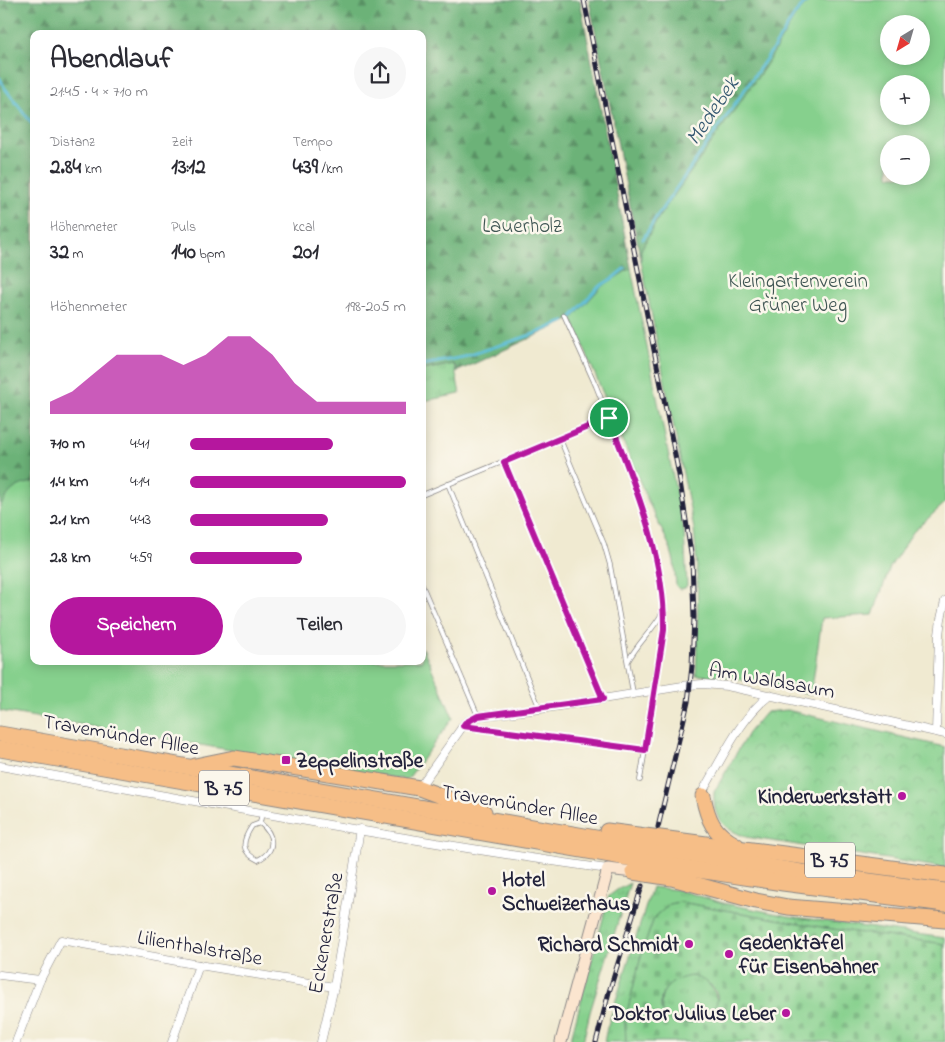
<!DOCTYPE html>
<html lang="de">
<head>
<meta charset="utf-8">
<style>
  :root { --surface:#fff; --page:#f7f7f7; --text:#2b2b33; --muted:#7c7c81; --accent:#b5179e }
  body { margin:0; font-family:"Indie Flower",sans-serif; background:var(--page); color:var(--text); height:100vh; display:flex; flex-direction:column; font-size:19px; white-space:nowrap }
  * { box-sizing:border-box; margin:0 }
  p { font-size:16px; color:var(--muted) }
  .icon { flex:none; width:28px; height:28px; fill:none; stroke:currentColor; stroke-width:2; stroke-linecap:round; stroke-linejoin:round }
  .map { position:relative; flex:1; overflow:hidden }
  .side { position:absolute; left:30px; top:30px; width:396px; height:635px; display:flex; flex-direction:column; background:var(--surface); border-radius:10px; box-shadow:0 2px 12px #0003 }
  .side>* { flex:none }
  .needle { width:32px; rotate:217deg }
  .controls { position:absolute; left:880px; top:15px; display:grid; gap:10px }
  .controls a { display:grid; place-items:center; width:50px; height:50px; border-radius:50%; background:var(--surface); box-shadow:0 2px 12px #0003; font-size:25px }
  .pin { position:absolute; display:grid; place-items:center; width:42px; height:42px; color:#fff; margin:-21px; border:2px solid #fff; border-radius:50%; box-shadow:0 1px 5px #0007 }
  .round { display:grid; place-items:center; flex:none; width:52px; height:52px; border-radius:26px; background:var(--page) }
  .overview { display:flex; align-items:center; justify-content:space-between; height:85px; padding:0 20px }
  h1 { font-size:28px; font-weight:700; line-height:38px }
  .metrics { display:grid; grid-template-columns:repeat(3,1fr); gap:8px; height:85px; padding:5px 20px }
  .metrics div { display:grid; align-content:center }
  .metrics b { font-size:21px; font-weight:700 }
  .metrics small { font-size:14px; font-weight:400 }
  .metrics p { font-size:14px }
  .chart { height:140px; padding:10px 20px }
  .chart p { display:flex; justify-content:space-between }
  .chart svg { width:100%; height:90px; margin-top:5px; fill:var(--accent); opacity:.7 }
  .action { display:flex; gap:10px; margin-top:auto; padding:10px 20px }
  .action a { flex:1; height:58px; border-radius:30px; background:var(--accent); color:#fff; font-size:20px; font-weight:700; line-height:58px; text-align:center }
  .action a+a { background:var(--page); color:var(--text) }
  ul { padding:0 20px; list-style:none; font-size:16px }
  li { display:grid; grid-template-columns:80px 60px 1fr; align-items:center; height:38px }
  li i { height:12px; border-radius:6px; background:var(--accent) }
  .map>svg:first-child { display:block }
</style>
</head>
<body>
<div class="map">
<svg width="945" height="1042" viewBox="0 0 945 1042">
  <defs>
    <pattern id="grass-tufts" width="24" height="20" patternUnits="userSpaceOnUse" patternTransform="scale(1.25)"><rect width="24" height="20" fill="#86d08d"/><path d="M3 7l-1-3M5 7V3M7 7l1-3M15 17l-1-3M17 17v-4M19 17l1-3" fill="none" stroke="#73b27b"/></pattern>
    <pattern id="forest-firs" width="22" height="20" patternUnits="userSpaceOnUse" patternTransform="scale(1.25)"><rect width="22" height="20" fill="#6cb278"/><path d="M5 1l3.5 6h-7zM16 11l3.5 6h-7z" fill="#589064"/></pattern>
    <pattern id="cemetery-stones" width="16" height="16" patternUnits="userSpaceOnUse" patternTransform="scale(1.25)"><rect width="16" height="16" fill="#86d08d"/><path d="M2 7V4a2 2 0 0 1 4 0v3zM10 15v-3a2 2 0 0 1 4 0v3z" fill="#73b27b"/></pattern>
    <pattern id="park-crowns" width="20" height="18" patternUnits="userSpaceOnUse" patternTransform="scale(1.25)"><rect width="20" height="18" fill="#86d08d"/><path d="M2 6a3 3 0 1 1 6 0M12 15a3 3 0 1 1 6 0" fill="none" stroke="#73b27b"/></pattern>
  </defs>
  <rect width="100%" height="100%" fill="#fbf7ec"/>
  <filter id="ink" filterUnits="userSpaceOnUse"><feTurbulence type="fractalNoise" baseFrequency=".02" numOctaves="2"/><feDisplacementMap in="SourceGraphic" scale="10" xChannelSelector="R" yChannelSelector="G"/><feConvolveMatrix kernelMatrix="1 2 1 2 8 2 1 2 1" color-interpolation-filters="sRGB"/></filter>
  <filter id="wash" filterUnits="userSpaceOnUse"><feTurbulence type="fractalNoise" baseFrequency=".0096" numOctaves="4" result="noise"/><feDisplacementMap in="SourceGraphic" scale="20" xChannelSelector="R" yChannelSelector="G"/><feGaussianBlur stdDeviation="1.12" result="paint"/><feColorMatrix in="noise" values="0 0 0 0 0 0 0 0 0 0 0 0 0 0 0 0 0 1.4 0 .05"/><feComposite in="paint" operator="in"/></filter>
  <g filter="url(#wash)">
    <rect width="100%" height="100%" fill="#f0ead1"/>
    <!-- grass -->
    <g fill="url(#grass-tufts)" stroke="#547964">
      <path d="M454,364L460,394L423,401V370Z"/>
      <path d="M630,883L590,1012L583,1042H570L609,896L617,890Z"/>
      <path d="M652,887L679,890L723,903L788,916L945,938V944L832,929L680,902L670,904L654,918L641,956L625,1021L626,1042H604L607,1028Z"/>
      <circle cx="689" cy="1004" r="28"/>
    </g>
    <!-- forest -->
    <g fill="url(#forest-firs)" stroke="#476a5a">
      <path d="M0,0H580L631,268L601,287L572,319L456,372V367L453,364L423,370L422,34H34V482C13,486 11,490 0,507Z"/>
      <path d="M589,0H810L796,15L765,67L659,217L641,250V261Z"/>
    </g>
    <!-- cemetery -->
    <path fill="url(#cemetery-stones)" stroke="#547964" fill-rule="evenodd" d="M680,902L832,929L945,944V1042H626L625,1021L641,956L654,918L670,904ZM692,976C752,994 690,1042 664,1016C653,994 671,978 692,976Z"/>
    <!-- park -->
    <path fill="url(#park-crowns)" stroke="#547964" d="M787,710L945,747V868L746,837C722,828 713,819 714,792L748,733L766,712Z"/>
    <!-- garden -->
    <g fill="#86d08d" stroke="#547964" fill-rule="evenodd">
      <path d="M810,0H945V503L913,532L890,567L873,615L822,618L811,695L729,677L696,675C698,626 699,578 694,529L641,261V250L659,217L765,67L796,15ZM889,24H921V56H889ZM889,84H921V116H889ZM889,144H921V176H889Z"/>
      <path d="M631,268L684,531L687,585L685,588L679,589L676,586L674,561L670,547L647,499L572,319L601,287Z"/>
      <path d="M34,482V661H422L423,648L453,718L407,780L0,711V507C11,490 13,486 34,482Z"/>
    </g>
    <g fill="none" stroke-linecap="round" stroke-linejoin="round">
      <!-- stream -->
      <g stroke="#58bcd6" stroke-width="3">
        <path d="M0,78L4,87L34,126"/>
        <path d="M643,239L657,216L775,46L795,14L808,0"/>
        <path d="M571,318L597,288L613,278L625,268"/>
        <path d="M422,365L464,357L537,333L565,321"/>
      </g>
    </g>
  </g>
  <g filter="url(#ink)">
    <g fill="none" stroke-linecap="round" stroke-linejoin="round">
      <!-- lane casing -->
      <g stroke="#898686" stroke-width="5.5">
        <g id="lane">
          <path d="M560,439L604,544L610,565L633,693"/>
          <path d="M505,462L603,699"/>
          <path d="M448,484L540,709"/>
          <path d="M422,495L609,418"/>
          <path d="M422,585L478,716"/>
          <path d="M628,661C638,643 653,630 663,612"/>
          <path d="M463,726L645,750L664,630C665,587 654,541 641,500L596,386L564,315"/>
          <path d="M640,780L645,750"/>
          <path d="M260,823L252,826C242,841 240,852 258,860C277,851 274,834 260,823L262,812"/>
        </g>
      </g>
      <!-- street casing -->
      <g stroke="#898686" stroke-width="9">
        <g id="street">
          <path d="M936,732L939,635L941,619L945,601"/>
          <path d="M0,766C202,802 404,841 608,869"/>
          <path d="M419,788L465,723L479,716L540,709L689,685L703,684L727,686L945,734"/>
          <path d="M703,796L704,789C723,757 740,718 770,695"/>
          <path d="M0,975L40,980"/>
          <path d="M16,1042L40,980L61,940L199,965L334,987"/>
          <path d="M172,1042L199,965"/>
          <path d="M321,1042L334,987L360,829"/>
        </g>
      </g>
      <!-- secondary casing -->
      <g stroke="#898686" stroke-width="13">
        <path id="secondary" d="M561,1042L608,869L633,872"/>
      </g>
      <!-- highway casing -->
      <g stroke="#898686" stroke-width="17">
        <g id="highway">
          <path d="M0,734L665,850L801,872L945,891"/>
          <path d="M0,749L685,868L783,883L945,904"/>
          <path d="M195,766L234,758L286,766L419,788L484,812"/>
          <path d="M703,796C708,820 713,833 736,845"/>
          <path d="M607,831L945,875"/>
          <path d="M633,872L672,878L756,901L788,907L945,920"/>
        </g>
      </g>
      <!-- lane -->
      <use href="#lane" stroke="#fff" stroke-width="4"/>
      <!-- street -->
      <use href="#street" stroke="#fff" stroke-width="8"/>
      <!-- secondary -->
      <use href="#secondary" stroke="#fbe5cf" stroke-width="11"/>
      <!-- highway -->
      <use href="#highway" stroke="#f6be87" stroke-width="15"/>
      <!-- rail casing -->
      <g stroke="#22223b" stroke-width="5">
        <g id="rail">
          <path d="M584,0L679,475L692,560L694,617L692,666L688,702L658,827"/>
          <path d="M596,1042L609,992L642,886"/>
        </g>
      </g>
      <!-- rail -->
      <use href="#rail" stroke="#fbf7ec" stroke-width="3" stroke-dasharray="9" stroke-linecap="butt"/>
    </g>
  </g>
  <g fill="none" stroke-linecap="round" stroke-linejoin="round" filter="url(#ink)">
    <!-- route casing -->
    <g stroke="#fff" stroke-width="10">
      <path id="route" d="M609,418C635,486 665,556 664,630L645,750L463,726L465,723L478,716L603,699L504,462Z"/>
    </g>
    <!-- route -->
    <use href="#route" stroke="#b5179e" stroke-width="6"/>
  </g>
  <!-- markers -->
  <g fill="#b5179e" stroke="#fbf7ec" stroke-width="2">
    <rect x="281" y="755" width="10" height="10" rx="2.5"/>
    <circle cx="902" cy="796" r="5"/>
    <circle cx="492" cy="891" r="5"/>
    <circle cx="689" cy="944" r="5"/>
    <circle cx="729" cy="954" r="5"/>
    <circle cx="786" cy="1013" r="5"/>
  </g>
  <g text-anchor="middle" stroke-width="5" stroke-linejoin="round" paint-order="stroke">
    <!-- shield labels -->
    <g fill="#fbf7ec" stroke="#636270" stroke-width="1">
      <rect x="199" y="770.5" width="50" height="35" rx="4"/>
      <rect x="805" y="842.5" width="50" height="35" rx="4"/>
    </g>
    <g font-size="20" font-weight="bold" fill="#22223b">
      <text x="224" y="795">B 75</text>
      <text x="830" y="867">B 75</text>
    </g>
    <!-- park labels -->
    <g font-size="21" fill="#405654" stroke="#fbf7ec">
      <text x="522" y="232">Lauerholz</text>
      <text x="798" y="287">Kleingartenverein<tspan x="798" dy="24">Grüner Weg</tspan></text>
    </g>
    <!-- street labels -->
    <g font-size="21" fill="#22223b" stroke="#fbf7ec">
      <text transform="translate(772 680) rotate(10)" y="7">Am Waldsaum</text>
      <text transform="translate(121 734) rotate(10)" y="7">Travemünder Allee</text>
      <text transform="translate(520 804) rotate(10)" y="7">Travemünder Allee</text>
      <text transform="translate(325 933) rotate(-80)" y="7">Eckenerstraße</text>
      <text transform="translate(200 947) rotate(10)" y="7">Lilienthalstraße</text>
    </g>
    <!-- poi labels -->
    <g font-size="21" font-weight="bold" fill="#22223b" stroke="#fbf7ec" text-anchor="start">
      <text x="296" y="767">Zeppelinstraße</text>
      <text x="892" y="803" text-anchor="end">Kinderwerkstatt</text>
      <text x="502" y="886">Hotel<tspan x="502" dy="24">Schweizerhaus</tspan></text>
      <text x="739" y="949">Gedenktafel<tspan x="739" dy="24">für Eisenbahner</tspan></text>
      <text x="679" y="951" text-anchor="end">Richard Schmidt</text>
      <text x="776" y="1020" text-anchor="end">Doktor Julius Leber</text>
    </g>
    <!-- water labels -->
    <g font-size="22" font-style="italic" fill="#355871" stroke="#fbf7ec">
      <text transform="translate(711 110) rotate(-56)" y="8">Medebek</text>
    </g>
  </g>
</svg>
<div class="controls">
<a><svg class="needle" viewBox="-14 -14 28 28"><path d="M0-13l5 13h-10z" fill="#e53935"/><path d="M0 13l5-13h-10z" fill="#7c7c81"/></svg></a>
<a>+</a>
<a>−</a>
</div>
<div class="pin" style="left:609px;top:418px;background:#1e9e55"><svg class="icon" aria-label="arrive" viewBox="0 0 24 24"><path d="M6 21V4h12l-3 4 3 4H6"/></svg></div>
<section class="side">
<div class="overview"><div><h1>Abendlauf</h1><p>21:45 · 4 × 710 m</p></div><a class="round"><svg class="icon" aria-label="share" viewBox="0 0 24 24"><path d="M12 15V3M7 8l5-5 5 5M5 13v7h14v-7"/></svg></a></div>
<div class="metrics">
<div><p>Distanz</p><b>2.84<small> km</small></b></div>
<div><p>Zeit</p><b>13:12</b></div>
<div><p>Tempo</p><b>4:39<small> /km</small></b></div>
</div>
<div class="metrics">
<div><p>Höhenmeter</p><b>32<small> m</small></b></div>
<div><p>Puls</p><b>140<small> bpm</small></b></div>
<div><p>kcal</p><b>201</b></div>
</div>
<div class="chart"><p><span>Höhenmeter</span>198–205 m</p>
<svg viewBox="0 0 160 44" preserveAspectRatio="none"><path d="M0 44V38L10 33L20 24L30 15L40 15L50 15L60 20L70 15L80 6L90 6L100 15L110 29L120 38L130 38L140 38L150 38L160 38V44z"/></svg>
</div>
<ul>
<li><b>710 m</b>4:41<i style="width:66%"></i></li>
<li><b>1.4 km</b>4:14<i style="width:100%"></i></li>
<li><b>2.1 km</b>4:43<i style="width:64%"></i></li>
<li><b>2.8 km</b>4:59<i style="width:52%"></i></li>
</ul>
<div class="action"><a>Speichern</a><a>Teilen</a></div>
</section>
</div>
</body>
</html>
